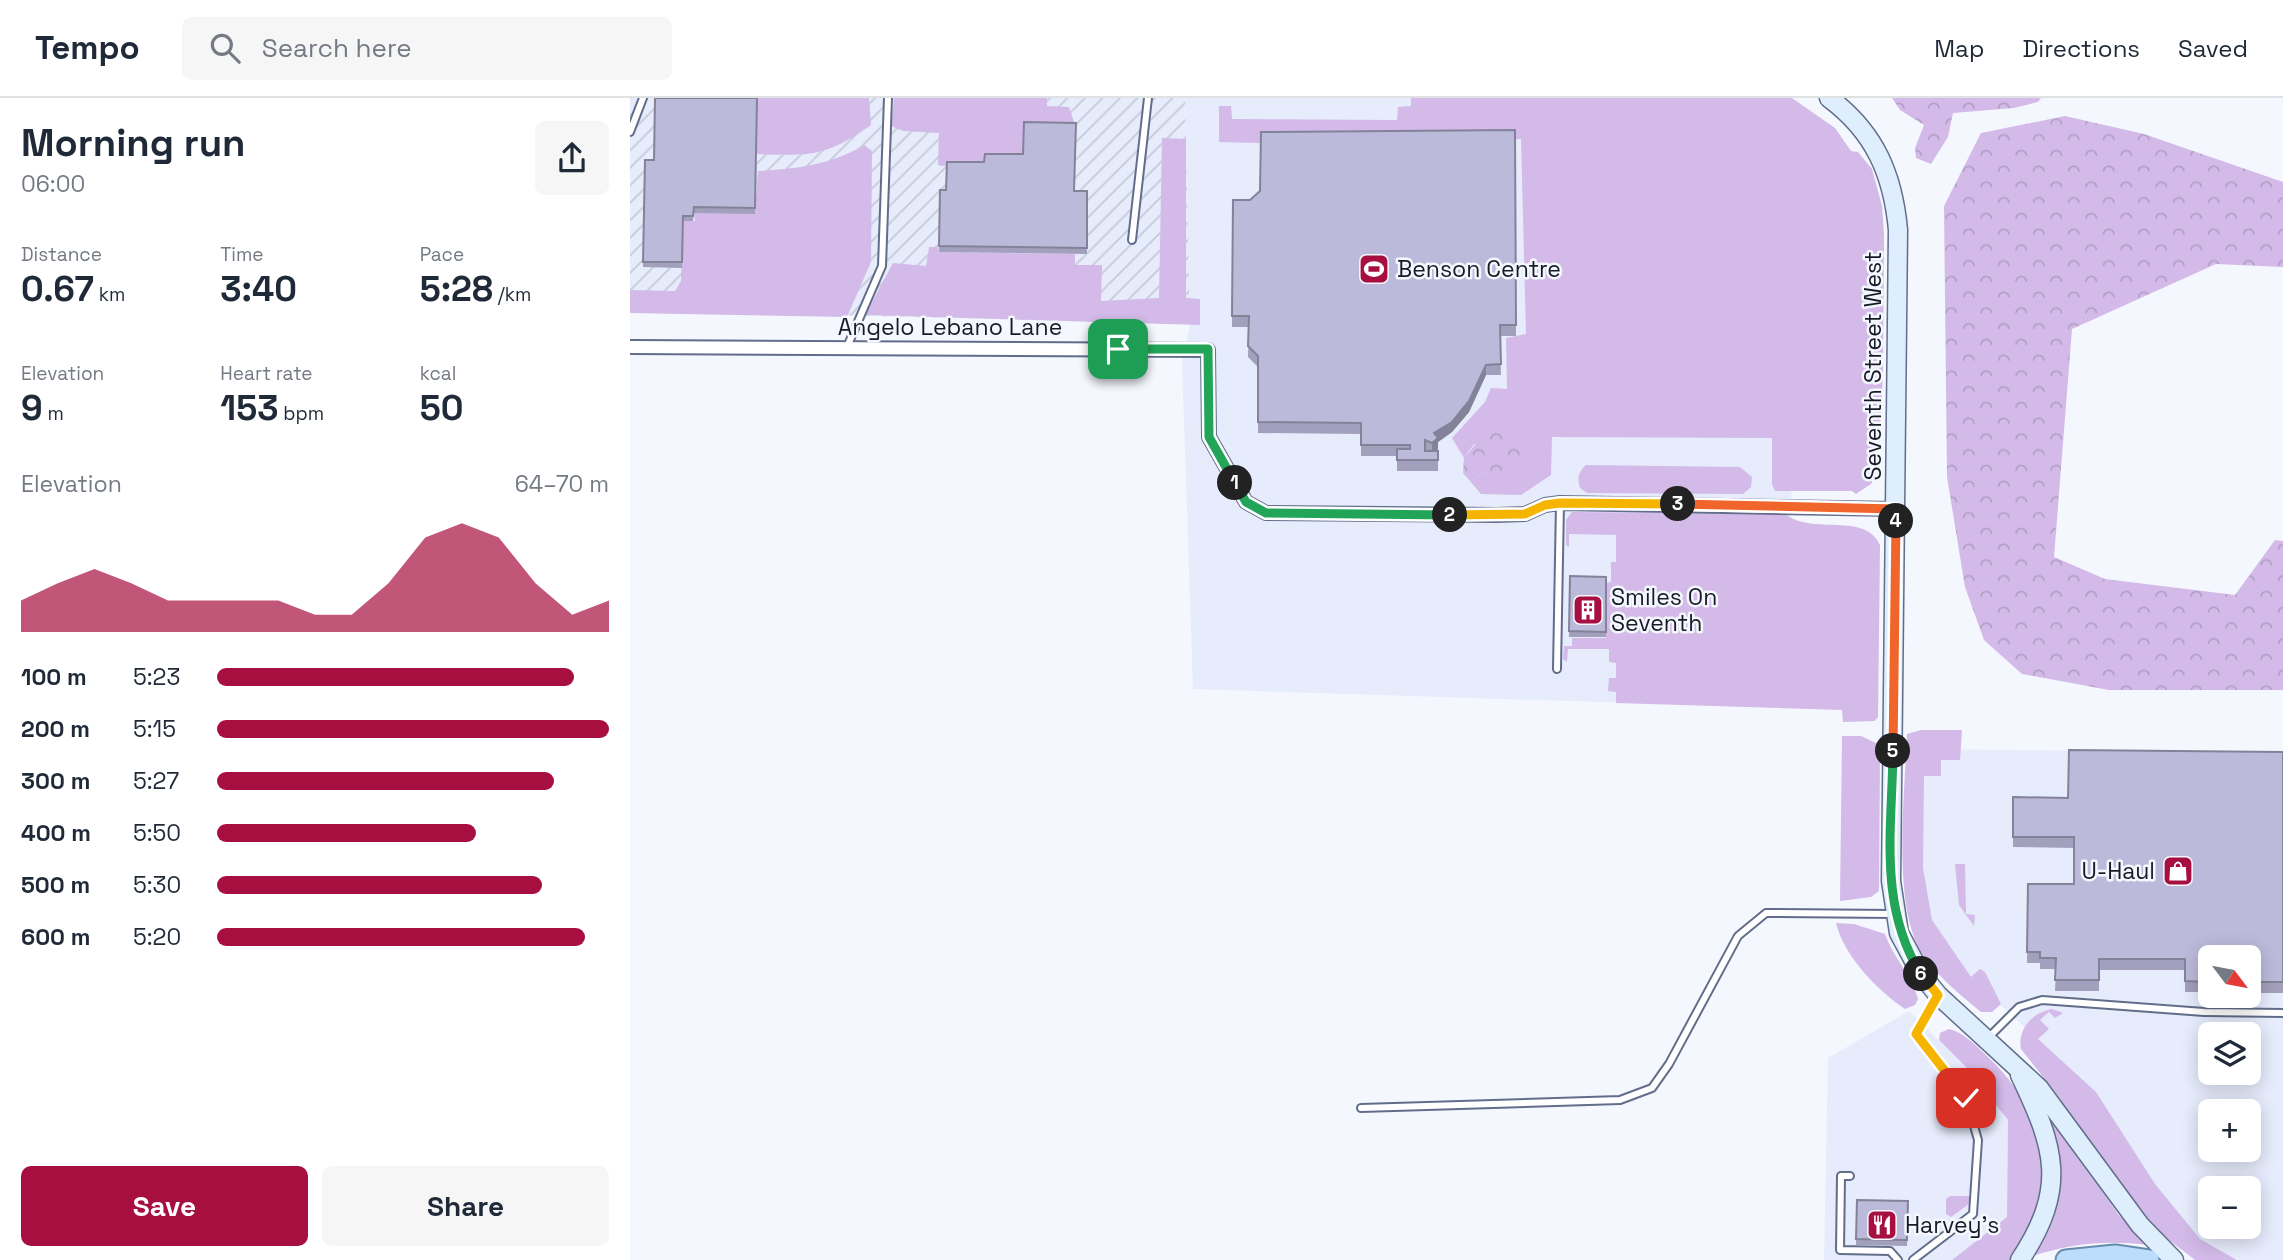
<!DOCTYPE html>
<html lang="en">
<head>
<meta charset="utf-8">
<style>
  :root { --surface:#fff; --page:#f6f6f7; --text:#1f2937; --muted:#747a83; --line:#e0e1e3; --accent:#a70f41 }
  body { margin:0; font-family:"Space Grotesk",sans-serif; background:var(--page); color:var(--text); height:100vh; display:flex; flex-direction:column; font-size:26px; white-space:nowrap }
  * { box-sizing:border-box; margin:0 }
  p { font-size:23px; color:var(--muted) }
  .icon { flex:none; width:38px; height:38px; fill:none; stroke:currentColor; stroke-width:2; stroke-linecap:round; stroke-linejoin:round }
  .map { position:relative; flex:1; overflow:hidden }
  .side { display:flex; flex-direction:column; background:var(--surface); width:630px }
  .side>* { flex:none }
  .needle { width:46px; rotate:122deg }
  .tools { position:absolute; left:1568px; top:847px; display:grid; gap:14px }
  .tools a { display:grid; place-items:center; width:63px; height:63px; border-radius:10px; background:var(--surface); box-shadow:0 4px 18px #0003; font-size:35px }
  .pin { position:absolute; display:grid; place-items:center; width:60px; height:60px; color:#fff; margin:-30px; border-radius:14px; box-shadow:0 4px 10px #0006 }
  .km { position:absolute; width:35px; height:35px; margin:-18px; border-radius:50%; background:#222; color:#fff; font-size:19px; line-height:35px; text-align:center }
  .round { display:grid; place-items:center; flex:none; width:74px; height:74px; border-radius:10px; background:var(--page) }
  .overview { display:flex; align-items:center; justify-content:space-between; height:119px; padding:0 21px }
  h1 { font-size:38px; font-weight:800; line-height:52px }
  .figures { display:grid; grid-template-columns:repeat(3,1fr); gap:10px; height:119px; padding:7px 21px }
  .figures div { display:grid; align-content:center }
  .figures b { font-size:35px; font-weight:800 }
  .figures small { font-size:19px; font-weight:400 }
  .figures p { font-size:19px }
  .chart { height:196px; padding:14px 21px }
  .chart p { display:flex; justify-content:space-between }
  .chart svg { width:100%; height:126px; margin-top:7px; fill:var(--accent); opacity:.7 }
  .action { display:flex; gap:14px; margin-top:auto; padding:14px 21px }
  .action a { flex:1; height:80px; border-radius:10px; background:var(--accent); color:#fff; font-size:28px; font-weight:800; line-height:80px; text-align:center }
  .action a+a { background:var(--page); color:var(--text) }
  ul { padding:0 21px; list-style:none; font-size:23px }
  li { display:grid; grid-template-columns:112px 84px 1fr; align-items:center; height:52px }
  li i { height:18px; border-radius:9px; background:var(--accent) }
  header { display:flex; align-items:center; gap:42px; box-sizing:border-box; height:98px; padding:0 35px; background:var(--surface); border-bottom:2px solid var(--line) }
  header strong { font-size:33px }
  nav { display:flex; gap:38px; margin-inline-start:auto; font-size:24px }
  .search { width:490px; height:63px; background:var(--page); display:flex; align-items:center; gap:18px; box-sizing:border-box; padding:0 24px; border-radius:10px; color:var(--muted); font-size:26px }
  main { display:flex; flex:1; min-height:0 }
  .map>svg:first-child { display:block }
</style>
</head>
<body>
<header>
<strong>Tempo</strong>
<div class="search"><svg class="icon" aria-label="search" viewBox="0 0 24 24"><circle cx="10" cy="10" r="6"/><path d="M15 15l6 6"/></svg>Search here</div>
<nav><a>Map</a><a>Directions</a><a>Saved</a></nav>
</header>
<main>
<section class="side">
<div class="overview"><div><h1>Morning run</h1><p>06:00</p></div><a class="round"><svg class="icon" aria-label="share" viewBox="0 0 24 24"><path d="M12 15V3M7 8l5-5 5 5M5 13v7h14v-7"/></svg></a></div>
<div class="figures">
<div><p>Distance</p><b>0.67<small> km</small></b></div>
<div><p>Time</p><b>3:40</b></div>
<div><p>Pace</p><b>5:28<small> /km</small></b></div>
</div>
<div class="figures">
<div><p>Elevation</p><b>9<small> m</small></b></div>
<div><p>Heart rate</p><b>153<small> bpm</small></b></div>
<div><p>kcal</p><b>50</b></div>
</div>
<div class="chart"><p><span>Elevation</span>64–70 m</p>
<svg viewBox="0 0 160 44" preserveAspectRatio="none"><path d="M0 44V33L10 27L20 22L30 27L40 33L50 33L60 33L70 33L80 38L90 38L100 27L110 11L120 6L130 11L140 27L150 38L160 33V44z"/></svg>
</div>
<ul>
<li><b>100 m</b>5:23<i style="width:91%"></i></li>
<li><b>200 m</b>5:15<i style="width:100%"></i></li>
<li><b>300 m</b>5:27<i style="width:86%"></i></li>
<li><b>400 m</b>5:50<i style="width:66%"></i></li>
<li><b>500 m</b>5:30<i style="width:83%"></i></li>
<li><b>600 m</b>5:20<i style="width:94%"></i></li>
</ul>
<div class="action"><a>Save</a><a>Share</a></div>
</section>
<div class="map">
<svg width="1653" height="1162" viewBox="0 0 1653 1162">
  <defs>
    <pattern id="industrial-furrows" width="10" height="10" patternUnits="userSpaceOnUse" patternTransform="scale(1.75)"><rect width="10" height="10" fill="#e6ecfc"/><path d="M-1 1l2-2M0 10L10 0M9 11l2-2" fill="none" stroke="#c5cad8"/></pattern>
    <pattern id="forest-crowns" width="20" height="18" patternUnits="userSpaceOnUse" patternTransform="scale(1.75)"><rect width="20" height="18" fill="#d3bae8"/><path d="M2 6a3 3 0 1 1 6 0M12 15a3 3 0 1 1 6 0" fill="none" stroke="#b49fc7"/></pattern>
  </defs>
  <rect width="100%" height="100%" fill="#f4f7fd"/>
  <!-- built -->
  <g fill="#e6ecfc" fill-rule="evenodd">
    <path d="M555,0H1108L1163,325L1157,610L563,591L552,264L560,226Z"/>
    <path d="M1285,651L1653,655V1162H1608L1570,1141L1524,1087L1466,995L1296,838ZM1580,859H1619V898H1580ZM1580,936H1619V975H1580ZM1580,1013H1619V1052H1580ZM1580,1090H1619V1129H1580Z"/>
    <path d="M1279,913L1334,967L1378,1022L1377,1119L1322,1162H1194L1198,960Z"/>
  </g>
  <!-- industrial -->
  <path fill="url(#industrial-furrows)" d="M0,0H555L560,226L0,212Z"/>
  <!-- grass -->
  <g fill="#d3bae8">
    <path d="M80,0H239L241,27C195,59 181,58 126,56Z"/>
    <path d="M264,0H417V8L439,9L446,30C398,58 366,78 308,67L309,35L273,33L261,28Z"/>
    <path d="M781,0H1162L1205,30L1221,53L1228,54L1242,71L1252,108L1254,136L1253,278L1248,370L1241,386L1226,396L1222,393H1145L1142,386V340L922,339L921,377L891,397L851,396L840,383L857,373H893L844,346L834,360L822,340L855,304L861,290L877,291L876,240L896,236L891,41L634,38L629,45L589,44V8H601L602,21L767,22L768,9L781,8Z"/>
    <path d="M532,40L556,41V200L570,201V227L235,217L263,165L296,168L299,149H308L309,154L445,156V167H472L471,203L529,200Z"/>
    <path d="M234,47L242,53L241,164L217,219L0,215V192L45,193L51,183L53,123H65L64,115H125L128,73C165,71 202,67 234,47Z"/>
    <path d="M956,367L1110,369L1122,379L1121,389L1113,396L957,395L950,390C947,380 948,374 956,367Z"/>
    <path d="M942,414L1155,416C1183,438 1235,413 1250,447L1248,619L1245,623L1213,624L1212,612L986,605V594L978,593L979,580H986V565L979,564V551H938L937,564L933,561L934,548H942V540H976L977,485L981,484V464H986V437L939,436V449L936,447V422Z"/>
    <path d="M1291,632H1332L1330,662H1311V678H1294L1293,770L1302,822L1341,879L1350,871L1355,874L1371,906L1362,914H1351C1329,896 1301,873 1288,848C1263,798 1275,693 1277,636Z"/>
    <path d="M1212,638H1231L1248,646L1250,655L1249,793L1241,799L1210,803Z"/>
    <path d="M1325,766H1335L1336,816L1345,817L1344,828L1329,807Z"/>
    <path d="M1206,825L1224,826L1255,836C1263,859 1282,878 1288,901L1285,907L1275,911C1247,892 1214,858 1206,825Z"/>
    <path d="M1422,911L1433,915L1425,920L1419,914L1410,922L1419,931L1408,941L1466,994L1525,1086L1570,1141L1607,1162H1565L1517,1125L1482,1083L1428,998L1391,951C1387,931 1403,914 1422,911Z"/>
    <path d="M1319,931C1334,934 1347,949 1358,959C1416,1012 1435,1098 1381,1162H1322L1377,1119L1378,1022L1334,967L1309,942L1310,935Z"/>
    <path d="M1418,1013L1488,1116L1518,1147C1478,1142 1442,1145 1403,1158C1431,1110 1434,1066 1418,1013Z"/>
    <path d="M1320,1098H1342L1343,1103L1321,1119L1316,1116V1101Z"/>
  </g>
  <!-- forest -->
  <g fill="url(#forest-crowns)">
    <path d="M1262,0H1411L1408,4L1384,10L1323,15L1318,39L1301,66L1286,60L1285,50L1294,27L1270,12Z"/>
    <path d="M1435,18L1514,36L1653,84V169L1586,166L1442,231L1424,459L1475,481L1605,497L1645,442L1653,443V592H1479L1392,576L1354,542L1335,489L1317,379L1314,108L1351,35Z"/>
    <path d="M863,325L891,327L894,373H857L840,383L833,375L834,360Z"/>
  </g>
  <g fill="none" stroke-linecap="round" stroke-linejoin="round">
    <!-- lane casing -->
    <g stroke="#626d8a" stroke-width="10">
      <g id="lane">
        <path d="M0,34L13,0"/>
        <path d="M502,142L518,0"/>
        <path d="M217,249L252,168L258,0"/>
        <path d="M927,571L930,405"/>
        <path d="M1358,940L1389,909L1412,902L1574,914L1653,915"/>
        <path d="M731,1010L990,1002L1022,990L1039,966L1108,838L1136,815L1264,816"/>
        <path d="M1220,1078H1211L1210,1152L1260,1153L1268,1162"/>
        <path d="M1283,1162L1343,1116L1348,1042L1336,1000L1286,936L1307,900"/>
      </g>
    </g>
    <!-- street casing -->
    <g stroke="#626d8a" stroke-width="16">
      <path id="street" d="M0,249L578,252L579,339L616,404L636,415L867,417L895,416L915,407L930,405L1266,411"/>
    </g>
    <!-- secondary casing -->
    <g stroke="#626d8a" stroke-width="21">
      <g id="secondary">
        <path d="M1199,0C1245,34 1263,77 1268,132L1261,783L1269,835L1291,876L1308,897L1409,990L1510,1127L1544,1162"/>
        <path d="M1390,1162C1438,1089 1425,1050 1390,977"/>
      </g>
    </g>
    <!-- primary casing -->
    <g stroke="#668baf" stroke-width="23">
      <path id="primary" d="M1436,1162L1485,1157L1519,1162"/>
    </g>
    <!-- lane -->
    <use href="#lane" stroke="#fff" stroke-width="6"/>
    <!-- street -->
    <use href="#street" stroke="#fff" stroke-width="12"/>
    <!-- secondary -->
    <use href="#secondary" stroke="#deeefd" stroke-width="18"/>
    <!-- primary -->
    <use href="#primary" stroke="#bcddfb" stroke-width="19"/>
  </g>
  <!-- wall -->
  <g fill="#a2a0bc">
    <path d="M127,0L125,116L64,115L63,123H53L52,170L13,169L15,62H24Z"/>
    <path d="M885,32L886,238H870L871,277H856L839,314L822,334L808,344V351L806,353H808V373H767V358H731V336L628,335V269L618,259L619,229H602V218L620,102L630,93Z"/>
    <path d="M310,92L457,93V156L309,154Z"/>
    <path d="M940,478L976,479V539H939Z"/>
    <path d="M1653,654V895H1619V859H1580V894H1555V872H1469V893H1425L1426,871H1410V865H1397L1398,786H1444V750L1383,749V699L1438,700Z"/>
    <path d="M1227,1102L1278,1103L1277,1148L1226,1147Z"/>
  </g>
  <!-- shaded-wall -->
  <path fill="#848299" d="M856,267V277L839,314L822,334L808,344V351L802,356V345L804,335Z"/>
  <!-- building -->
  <g fill="#bcbadb" stroke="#848299" stroke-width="2">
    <path d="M25,0H127L125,110L64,109L63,118H53L52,164H13L15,62H24Z"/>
    <path d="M394,24L446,25L444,93H457V150L309,148L310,92H316L317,64H354L355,56H393Z"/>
    <path d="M885,32L886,227H870L871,266L856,267L839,303L822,324L804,335L808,340L802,345L795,342V353H808V362H767V351H780V347H731V325L628,324V258L618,248L619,218H602L603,102H620L630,93L631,34Z"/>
    <path d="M940,478L976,479V534L939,533Z"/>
    <path d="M1439,652L1653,654V884H1619V859H1580V884L1555,883V861H1469V882H1425L1426,860H1410V854H1397L1398,786H1444V739H1383V699L1438,700Z"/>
    <path d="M1227,1102L1278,1103L1277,1142L1226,1141Z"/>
  </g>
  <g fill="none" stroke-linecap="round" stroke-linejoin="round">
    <!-- split-1 casing -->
    <g stroke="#fff" stroke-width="14">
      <path id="split-1" d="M488,251H578L579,339L605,385"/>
    </g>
    <!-- split-2 casing -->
    <g stroke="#fff" stroke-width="14">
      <path id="split-2" d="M605,385L616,404L636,415L820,417"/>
    </g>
    <!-- split-3 casing -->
    <g stroke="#fff" stroke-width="14">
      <path id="split-3" d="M820,417L895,416L915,407L930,405L1048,406"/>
    </g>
    <!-- split-4 casing -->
    <g stroke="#fff" stroke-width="14">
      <path id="split-4" d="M1048,406L1266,411V423"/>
    </g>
    <!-- split-5 casing -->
    <g stroke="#fff" stroke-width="14">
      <path id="split-5" d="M1263,653L1266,423"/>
    </g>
    <!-- split-6 casing -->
    <g stroke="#fff" stroke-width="14">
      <path id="split-6" d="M1263,653C1262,731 1248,808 1291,876"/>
    </g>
    <!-- split-7 casing -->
    <g stroke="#fff" stroke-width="14">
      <path id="split-7" d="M1291,876L1308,897L1286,936L1336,1000"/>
    </g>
    <!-- split-1 -->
    <use href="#split-1" stroke="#22a559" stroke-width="9"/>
    <!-- split-2 -->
    <use href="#split-2" stroke="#22a559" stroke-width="9"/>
    <!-- split-3 -->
    <use href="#split-3" stroke="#f5b400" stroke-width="9"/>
    <!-- split-4 -->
    <use href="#split-4" stroke="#f0652b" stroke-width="9"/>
    <!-- split-5 -->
    <use href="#split-5" stroke="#f0652b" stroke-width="9"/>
    <!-- split-6 -->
    <use href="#split-6" stroke="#22a559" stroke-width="9"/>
    <!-- split-7 -->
    <use href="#split-7" stroke="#f5b400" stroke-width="9"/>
  </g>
  <!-- icons -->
  <defs>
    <g id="stadium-square" transform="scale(1.575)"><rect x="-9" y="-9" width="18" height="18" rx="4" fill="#a70f41" stroke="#f4f7fd"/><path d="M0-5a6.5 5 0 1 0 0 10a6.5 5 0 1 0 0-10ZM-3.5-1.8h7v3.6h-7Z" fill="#fff"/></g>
    <g id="building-square" transform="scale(1.575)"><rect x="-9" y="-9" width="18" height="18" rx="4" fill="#a70f41" stroke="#f4f7fd"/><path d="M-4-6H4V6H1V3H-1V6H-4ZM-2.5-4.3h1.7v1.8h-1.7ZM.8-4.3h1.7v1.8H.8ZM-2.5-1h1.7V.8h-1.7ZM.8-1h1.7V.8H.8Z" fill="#fff"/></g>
    <g id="shop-square" transform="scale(1.575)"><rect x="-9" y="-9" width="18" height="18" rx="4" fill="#a70f41" stroke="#f4f7fd"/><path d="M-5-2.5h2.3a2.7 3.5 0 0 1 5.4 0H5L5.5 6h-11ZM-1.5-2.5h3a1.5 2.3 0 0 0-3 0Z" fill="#fff"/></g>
    <g id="restaurant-square" transform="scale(1.575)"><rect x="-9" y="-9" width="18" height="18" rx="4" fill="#a70f41" stroke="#f4f7fd"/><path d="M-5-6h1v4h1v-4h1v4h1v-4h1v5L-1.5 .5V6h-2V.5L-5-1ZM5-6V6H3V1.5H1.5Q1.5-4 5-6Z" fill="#fff"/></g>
  </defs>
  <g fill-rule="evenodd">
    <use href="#stadium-square" x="744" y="171"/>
    <use href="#building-square" x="958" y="512"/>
    <use href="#shop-square" x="1548" y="773"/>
    <use href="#restaurant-square" x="1252" y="1127"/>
  </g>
  <g text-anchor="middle" stroke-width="5" stroke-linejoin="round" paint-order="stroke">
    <!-- poi labels -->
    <g font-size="23" fill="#171b26" stroke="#f4f7fd" text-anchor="start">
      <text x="767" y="179">Benson Centre</text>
      <text x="981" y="507">Smiles On<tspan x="981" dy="26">Seventh</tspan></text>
      <text x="1525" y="781" text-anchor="end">U-Haul</text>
      <text x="1275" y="1135">Harvey's</text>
    </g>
    <!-- street labels -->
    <g font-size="23" fill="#171b26" stroke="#f4f7fd">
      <text x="320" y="237">Angelo Lebano Lane</text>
      <text transform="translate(1243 268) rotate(-90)" y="8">Seventh Street West</text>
    </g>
  </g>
</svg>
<div class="tools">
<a><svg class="needle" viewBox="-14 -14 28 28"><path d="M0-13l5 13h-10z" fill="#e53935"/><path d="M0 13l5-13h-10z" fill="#747a83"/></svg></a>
<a><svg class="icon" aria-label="layers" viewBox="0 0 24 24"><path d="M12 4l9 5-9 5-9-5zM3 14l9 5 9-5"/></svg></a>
<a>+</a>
<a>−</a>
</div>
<div class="pin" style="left:488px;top:251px;background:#1e9e55"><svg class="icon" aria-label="arrive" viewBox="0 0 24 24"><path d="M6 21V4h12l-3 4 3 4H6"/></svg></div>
<div class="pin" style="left:1336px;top:1000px;background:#d93025"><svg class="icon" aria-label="check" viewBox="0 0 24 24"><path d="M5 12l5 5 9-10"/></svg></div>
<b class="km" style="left:605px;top:385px">1</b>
<b class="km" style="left:820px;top:417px">2</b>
<b class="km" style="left:1048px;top:406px">3</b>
<b class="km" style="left:1266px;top:423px">4</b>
<b class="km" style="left:1263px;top:653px">5</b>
<b class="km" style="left:1291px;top:876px">6</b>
</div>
</main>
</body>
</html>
